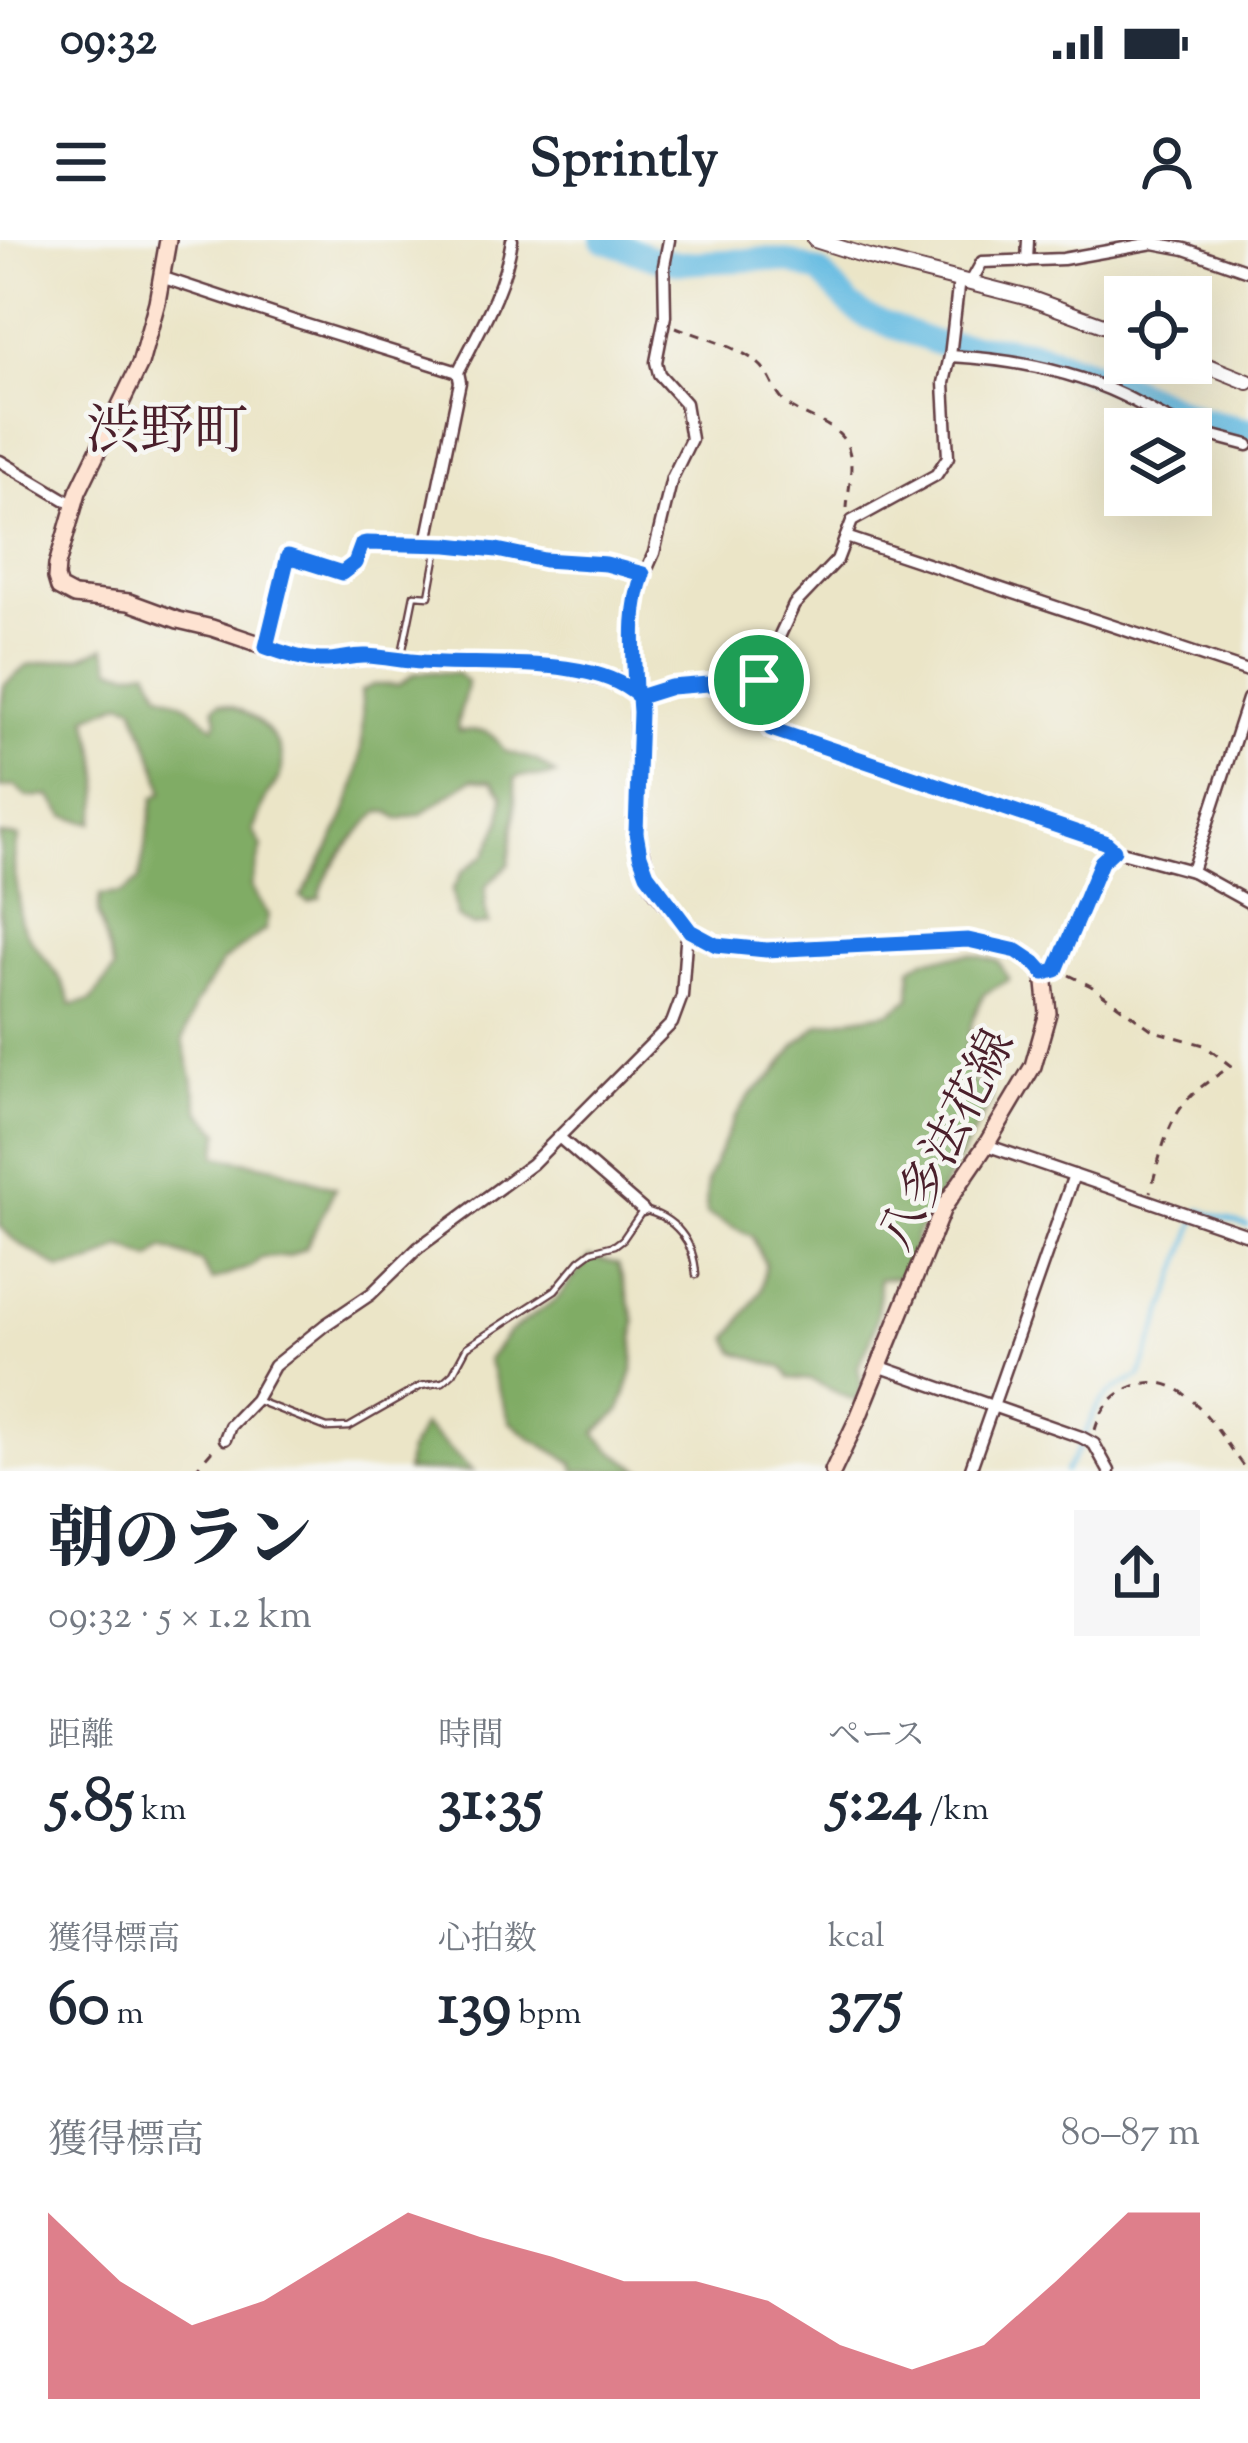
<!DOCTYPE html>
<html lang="ja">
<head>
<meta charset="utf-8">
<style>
  :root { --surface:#fff; --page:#f6f6f7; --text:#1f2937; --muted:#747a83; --accent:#d1495b }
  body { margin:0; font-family:"Sorts Mill Goudy","Noto Serif JP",serif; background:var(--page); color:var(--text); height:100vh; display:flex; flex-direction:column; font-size:45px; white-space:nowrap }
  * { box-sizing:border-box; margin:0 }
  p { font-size:39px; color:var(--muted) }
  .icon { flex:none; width:66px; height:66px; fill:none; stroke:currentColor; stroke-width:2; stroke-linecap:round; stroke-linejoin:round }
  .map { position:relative; height:1231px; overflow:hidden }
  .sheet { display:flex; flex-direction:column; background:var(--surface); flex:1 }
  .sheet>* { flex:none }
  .controls { position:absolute; left:1104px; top:36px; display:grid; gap:24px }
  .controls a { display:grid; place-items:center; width:108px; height:108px; border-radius:0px; background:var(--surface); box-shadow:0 12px 48px #0002; font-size:60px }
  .pin { position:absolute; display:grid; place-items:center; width:102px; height:102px; color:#fff; margin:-51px; border:6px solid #fff; border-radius:50%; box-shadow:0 3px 12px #0007 }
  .round { display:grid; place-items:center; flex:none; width:126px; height:126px; border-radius:0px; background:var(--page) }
  .overview { display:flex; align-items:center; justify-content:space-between; height:204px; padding:0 48px }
  h1 { font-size:66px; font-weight:800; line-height:90px }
  .figures { display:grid; grid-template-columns:repeat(3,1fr); gap:18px; height:204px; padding:12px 48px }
  .figures div { display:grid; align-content:center }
  .figures b { font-size:60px; font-weight:800 }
  .figures small { font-size:33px; font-weight:400 }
  .figures p { font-size:33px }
  .chart { height:336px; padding:24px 48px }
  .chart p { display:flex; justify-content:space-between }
  .chart svg { width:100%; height:216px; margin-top:12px; fill:var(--accent); opacity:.7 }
  .status { display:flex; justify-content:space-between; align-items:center; height:84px; padding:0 60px; background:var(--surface); direction:ltr }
  .status svg { height:33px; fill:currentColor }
  header { display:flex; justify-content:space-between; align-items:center; height:156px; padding:0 48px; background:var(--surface); font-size:54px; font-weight:800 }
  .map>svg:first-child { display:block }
</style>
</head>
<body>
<div class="status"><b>09:32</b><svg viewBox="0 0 49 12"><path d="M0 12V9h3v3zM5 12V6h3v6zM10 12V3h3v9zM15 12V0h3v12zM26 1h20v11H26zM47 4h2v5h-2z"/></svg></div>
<header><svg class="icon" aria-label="menu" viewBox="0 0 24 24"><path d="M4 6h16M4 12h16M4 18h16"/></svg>Sprintly<svg class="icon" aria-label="person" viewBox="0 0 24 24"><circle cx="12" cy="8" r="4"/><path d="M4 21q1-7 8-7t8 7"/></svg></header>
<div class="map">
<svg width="1248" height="1231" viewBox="0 0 1248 1231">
  <rect width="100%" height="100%" fill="#f6f6f2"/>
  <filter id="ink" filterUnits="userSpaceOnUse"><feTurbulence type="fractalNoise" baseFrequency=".00833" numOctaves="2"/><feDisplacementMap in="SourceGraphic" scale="24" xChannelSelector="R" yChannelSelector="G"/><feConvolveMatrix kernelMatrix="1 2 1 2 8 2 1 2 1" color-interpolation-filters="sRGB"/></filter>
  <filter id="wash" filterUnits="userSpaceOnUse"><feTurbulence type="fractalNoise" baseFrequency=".004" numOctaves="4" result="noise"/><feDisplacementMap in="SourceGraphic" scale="48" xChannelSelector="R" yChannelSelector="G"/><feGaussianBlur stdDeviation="2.7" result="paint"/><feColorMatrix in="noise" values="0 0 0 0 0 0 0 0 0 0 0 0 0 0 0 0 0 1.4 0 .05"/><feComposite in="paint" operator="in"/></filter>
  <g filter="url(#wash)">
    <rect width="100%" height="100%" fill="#ebe5c7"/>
    <!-- forest -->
    <g fill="#80ac65" stroke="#656648" stroke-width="3">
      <path d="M105,407L112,428L131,432L148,429L160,452L188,465L214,487L217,479L214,467L220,463C250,469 295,503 279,538C276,544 271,549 268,554C262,565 258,579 253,591L262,607L251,647L268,675L265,690L223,721L195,765L183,800L200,871L220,892L216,916L276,927L335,948L306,1008L289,1016L261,1018L251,1027L212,1041L201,1022L164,1008L151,1019L122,1007L92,1023L60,1029L14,1000L0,986V595L19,597C12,619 13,632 18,654C21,663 17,673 21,682C34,713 64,731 71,765L91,761L114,730L98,673L100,655L122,653L139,640L154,558L163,552C158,522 143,496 134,466L122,462L87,477C98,514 107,546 93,583L65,576L50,556L27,557L15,546L0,548V482L4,445L28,425L81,417Z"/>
      <path d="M435,432L458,434L467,442C466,460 455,478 458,491C483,490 490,487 504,511L536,520L556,535C541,539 529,533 515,538V576L509,624L486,646L485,668L489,684L473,686L457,677L452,650L463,631L486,614L501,581L503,555L492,541L472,539L421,574L399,579L389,572H379C359,591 322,631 320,658L308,662L301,657C344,585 370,537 361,451L373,445H399L414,434Z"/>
      <path d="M971,714L998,721L1009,740L984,754L973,778L964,819L972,842L988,844L992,860L916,996L907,1036L879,1039C879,1076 876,1093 858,1126L862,1148L855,1161L811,1140L790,1138L783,1128L735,1112L729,1098L761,1050L765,1024L752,996L706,974L707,940L734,879L751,854L774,835L795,806L820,784L891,772L910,758L911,728L925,719Z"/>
      <path d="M590,1017L618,1024L635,1081L633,1131L620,1171L595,1193L611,1210L643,1231H575L573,1223L532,1199L510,1182L488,1120L508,1093L557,1059Z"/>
      <path d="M423,1185L473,1231H406L408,1213Z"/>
    </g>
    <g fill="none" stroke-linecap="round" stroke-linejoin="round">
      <!-- stream -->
      <path stroke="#66bce2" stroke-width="4.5" d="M1065,1231C1099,1188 1078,1162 1140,1137L1200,970L1248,986"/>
      <!-- river -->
      <path stroke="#66bce2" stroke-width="24" d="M603,0L654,18L680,23L766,19L791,22L820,33L850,65L865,76L936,103L1004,107L1035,112L1096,133L1200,178L1248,190"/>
    </g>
  </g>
  <g filter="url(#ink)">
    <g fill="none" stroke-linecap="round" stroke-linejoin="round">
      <!-- service casing -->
      <g stroke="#623d42" stroke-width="9">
        <g id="service">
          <path d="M428,306C472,304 507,316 549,320C583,324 609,324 642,334"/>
          <path d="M402,414L414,355L429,356L438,307"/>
          <path d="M255,1160L327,1188L349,1187L421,1146L443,1142L453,1133L467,1107L555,1050L580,1020L592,1011L615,1005L623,999L643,970C675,977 694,1001 696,1035"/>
        </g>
      </g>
      <!-- minor casing -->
      <g stroke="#623d42" stroke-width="15">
        <g id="minor">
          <path d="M1027,21L1028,0"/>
          <path d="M161,37L294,81L458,132C481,87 504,50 512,0"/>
          <path d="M971,42L982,22L1063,19L1153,3L1185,9L1248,31"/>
          <path d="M950,116C1009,119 1069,130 1122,155C1145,166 1165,180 1189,189"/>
          <path d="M1191,190L1248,205"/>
          <path d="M0,221L74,265"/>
          <path d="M846,297L1248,431"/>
          <path d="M266,407L288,316L342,333L355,324L362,304L366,303L428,306V297L460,142L458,132"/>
          <path d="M759,440L794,365L837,320L852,281L936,235L948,217L944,143L950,116L959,39"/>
          <path d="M636,452L632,398L637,351L654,313L672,238L691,199L685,163L659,134L656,122L665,76L664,26L669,0"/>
          <path d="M639,457L672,447L759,440L774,468L771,489L1105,602L1114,610"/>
          <path d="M1192,631L1248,459"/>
          <path d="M1044,733L1056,730L1101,623L1114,610L1192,631L1248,662"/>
          <path d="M560,898L643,970"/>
          <path d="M986,905L1248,995"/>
          <path d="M878,1126L1081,1197L1094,1204L1109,1231"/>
          <path d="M225,1199L230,1186L255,1160L274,1126L325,1085L371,1054L418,1008L532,924L672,783L682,756L686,702L690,691"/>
          <path d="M970,1231L1074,935"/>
        </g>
      </g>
      <!-- tertiary casing -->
      <g stroke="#623d42" stroke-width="18">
        <g id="tertiary">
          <path d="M815,0L869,17L1029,58L1125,93"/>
          <path d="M1191,119L1248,142"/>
        </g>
      </g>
      <!-- secondary casing -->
      <g stroke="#623d42" stroke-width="20">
        <path id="secondary" d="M168,0L157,62L140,124L78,252L57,325L56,338L59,348L74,356L129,362L178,380L212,388L301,418L322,421L361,416L426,423L533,425L579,431L619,442L639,457L636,593L647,635L658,652L690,691L715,705L767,709L968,700L1017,711L1035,723L1044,733L1048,773L1033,826L986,905L943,968L858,1178L833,1231"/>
      </g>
      <!-- path -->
      <g stroke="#623d42" stroke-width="3" stroke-dasharray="9 9" stroke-linecap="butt">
        <path d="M676,87C699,96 746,109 762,127C773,140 775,156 789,166C809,180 842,184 849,211C854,228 848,251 847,268"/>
        <path d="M1069,735L1091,746L1154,791L1204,805L1231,826C1218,835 1203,844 1192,855C1166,880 1160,918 1150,952"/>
        <path d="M1095,1190C1100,1172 1111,1155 1129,1148C1186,1122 1217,1195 1247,1231"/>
        <path d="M194,1231L215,1207"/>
      </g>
      <!-- service -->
      <use href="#service" stroke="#fff" stroke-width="4.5"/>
      <!-- minor -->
      <use href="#minor" stroke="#fff" stroke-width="10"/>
      <!-- tertiary -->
      <use href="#tertiary" stroke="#fff" stroke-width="14"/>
      <!-- secondary -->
      <use href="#secondary" stroke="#fee3d2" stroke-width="15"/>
    </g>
  </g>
  <g fill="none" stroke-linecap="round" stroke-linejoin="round" filter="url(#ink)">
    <!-- route casing -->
    <g stroke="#fff" stroke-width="24">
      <path id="route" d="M759,440L671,447L639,457C596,414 480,427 422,422C404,421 385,417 367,416C351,415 336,421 321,420C302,420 284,413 266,407L288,316L342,333L355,323L362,304L366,303L448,305L497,310L544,320L606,324L643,334C629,372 634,413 635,452L639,457L640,472L636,593L640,615L647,634L690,691L716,705L766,710L968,700L1017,711L1035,723L1044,733L1056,730L1101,622L1114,610L1105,602L771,489L774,467L759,440"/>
    </g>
    <!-- route -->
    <use href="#route" stroke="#1a73e8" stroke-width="15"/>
  </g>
  <g text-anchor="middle" stroke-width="9" stroke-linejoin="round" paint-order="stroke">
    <!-- street labels -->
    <g font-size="48" fill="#4a1f2b" stroke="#f6f6f2">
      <text transform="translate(945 899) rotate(-63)" y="17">八多法花線</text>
    </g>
    <!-- quarter labels -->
    <g font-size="54" fill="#4a1f2b" stroke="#f6f6f2">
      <text x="167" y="208">渋野町</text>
    </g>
  </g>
</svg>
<div class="controls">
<a><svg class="icon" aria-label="locate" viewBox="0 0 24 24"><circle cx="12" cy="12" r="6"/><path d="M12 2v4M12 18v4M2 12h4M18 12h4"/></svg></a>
<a><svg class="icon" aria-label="layers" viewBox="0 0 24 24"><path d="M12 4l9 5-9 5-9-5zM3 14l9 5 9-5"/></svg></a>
</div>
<div class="pin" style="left:759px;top:440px;background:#1e9e55"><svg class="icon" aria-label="arrive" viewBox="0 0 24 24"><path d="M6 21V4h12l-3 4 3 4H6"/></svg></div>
</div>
<section class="sheet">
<div class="overview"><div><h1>朝のラン</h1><p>09:32 · 5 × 1.2 km</p></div><a class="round"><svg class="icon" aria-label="share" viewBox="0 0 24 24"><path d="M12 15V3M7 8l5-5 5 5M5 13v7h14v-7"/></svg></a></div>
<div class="figures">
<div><p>距離</p><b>5.85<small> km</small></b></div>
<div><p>時間</p><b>31:35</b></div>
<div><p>ペース</p><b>5:24<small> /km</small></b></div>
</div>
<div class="figures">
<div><p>獲得標高</p><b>60<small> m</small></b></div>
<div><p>心拍数</p><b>139<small> bpm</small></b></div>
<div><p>kcal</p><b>375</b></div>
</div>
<div class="chart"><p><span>獲得標高</span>80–87 m</p>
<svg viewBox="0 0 160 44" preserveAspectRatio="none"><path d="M0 44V6L10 20L20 29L30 24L40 15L50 6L60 11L70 15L80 20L90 20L100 24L110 33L120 38L130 33L140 20L150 6L160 6V44z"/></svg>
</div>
</section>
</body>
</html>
